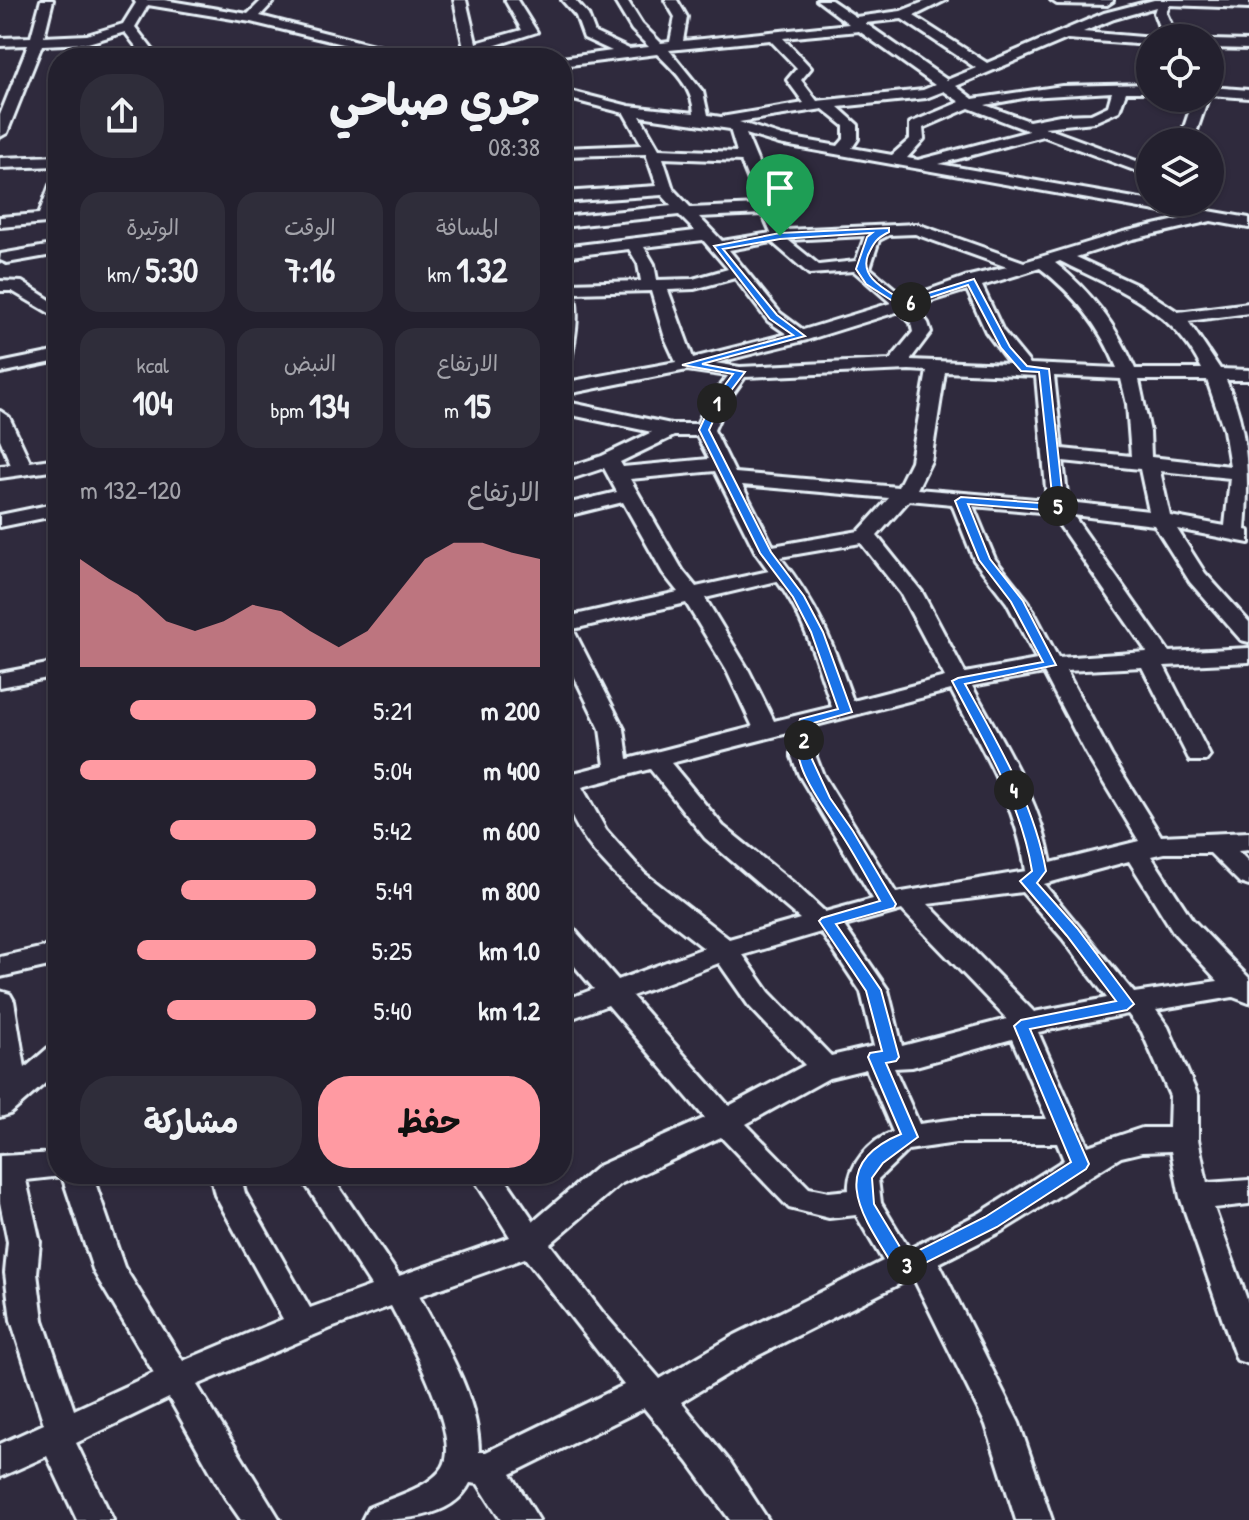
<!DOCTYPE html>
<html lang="ar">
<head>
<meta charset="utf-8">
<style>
  :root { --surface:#23202e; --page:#2f2d3a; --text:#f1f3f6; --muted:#a3a3aa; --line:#403e4a; --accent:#ff9aa2 }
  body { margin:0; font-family:"Patrick Hand","Playpen Sans Arabic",sans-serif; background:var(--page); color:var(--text); direction:rtl; height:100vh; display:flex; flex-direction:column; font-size:30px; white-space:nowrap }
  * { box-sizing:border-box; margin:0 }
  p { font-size:26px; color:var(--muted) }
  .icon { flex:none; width:44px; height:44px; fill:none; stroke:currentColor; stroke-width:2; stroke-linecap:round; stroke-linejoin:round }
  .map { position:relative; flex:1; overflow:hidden; direction:ltr }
  .drawer { position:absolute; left:48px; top:48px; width:524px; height:1136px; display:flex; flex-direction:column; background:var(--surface); border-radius:32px; box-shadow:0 2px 6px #0004,0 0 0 2px var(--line); direction:rtl }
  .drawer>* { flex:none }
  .tools { position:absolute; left:1136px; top:24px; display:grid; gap:16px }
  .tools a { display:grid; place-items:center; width:88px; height:88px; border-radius:50%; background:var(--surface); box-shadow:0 2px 6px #0004,0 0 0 2px var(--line); font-size:40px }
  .pin { position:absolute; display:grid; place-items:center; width:68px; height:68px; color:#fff; margin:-82px -34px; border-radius:50% 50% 50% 0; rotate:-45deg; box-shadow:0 0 8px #0007 }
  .pin .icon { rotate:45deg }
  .km { position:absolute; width:40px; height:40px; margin:-20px; border-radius:50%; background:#222; color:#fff; font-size:22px; line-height:40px; text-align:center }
  .round { display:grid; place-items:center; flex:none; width:84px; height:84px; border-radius:32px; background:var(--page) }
  .head { display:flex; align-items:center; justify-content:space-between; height:136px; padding:0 32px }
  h1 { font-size:44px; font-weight:700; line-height:60px }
  .figures { display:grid; grid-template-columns:repeat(3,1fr); gap:12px; height:136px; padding:8px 32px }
  .figures div { display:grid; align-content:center; border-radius:20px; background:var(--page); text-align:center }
  .figures b { font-size:34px; font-weight:700 }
  .figures small { font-size:22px; font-weight:400 }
  .figures p { font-size:22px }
  .chart { height:224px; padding:16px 32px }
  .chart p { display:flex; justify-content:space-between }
  .chart svg { width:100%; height:144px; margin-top:8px; fill:var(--accent); opacity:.7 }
  .button { display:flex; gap:16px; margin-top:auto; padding:16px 32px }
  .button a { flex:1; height:92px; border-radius:32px; background:var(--accent); color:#111; font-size:32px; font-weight:700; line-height:92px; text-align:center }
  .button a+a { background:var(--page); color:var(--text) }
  ul { padding:0 32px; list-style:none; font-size:26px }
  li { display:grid; grid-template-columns:128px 96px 1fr; align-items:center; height:60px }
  li i { height:20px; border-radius:10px; background:var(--accent) }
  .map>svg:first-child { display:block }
</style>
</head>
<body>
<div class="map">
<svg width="1249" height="1520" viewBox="0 0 1249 1520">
  <rect width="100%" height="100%" fill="#2f2a3d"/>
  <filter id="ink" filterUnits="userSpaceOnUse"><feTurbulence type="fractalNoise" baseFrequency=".0125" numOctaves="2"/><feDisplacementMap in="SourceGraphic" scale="16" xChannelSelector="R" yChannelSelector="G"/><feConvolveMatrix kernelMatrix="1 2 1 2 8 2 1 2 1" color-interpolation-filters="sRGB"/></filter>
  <g filter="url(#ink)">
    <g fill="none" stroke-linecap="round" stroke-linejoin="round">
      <!-- minor casing -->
      <g stroke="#e8f1f8" stroke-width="6">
        <g id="minor">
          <path d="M41,0H53L44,37L87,35L123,24L136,3L134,0H164L248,14L262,0H275L260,16L424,58H400L251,22L148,5L135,27L159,58H145L125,32L88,43L42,45L7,133L0,137V115L28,45L0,46V38L31,37Z"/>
          <path d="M454,0H466L476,43L522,30L505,0H517L537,32L478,51L480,58H466Z"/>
          <path d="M562,0H575L588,15L595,33L629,49L649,47L632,30L614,0H627L642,24L661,43L670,42L675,17L665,0H677L687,17L683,41L849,24L817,0H831L856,17L901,11L929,0H946L914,16L987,63L1104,13L1154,0H1249V8L1169,5L1166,13L1177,38H1163L1154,13L1156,7L1114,19L1083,32L1154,38H1150V45L1067,39L956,86L973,99L1062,86L1150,84V92H1126L1119,111L1094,122L1044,127L1150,166V176L1043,136L939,164L1249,218V228L1211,221L1133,239L1076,257L1137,285L1178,312L1249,303V313L1188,321L1220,369L1249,370V380H1226C1249,430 1249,477 1245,530L1249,531V543L1177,529L1205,573L1249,622V642L1241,640L1190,582L1154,525L1073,515L1169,652L1249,648V662L1164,666L1210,756L1206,761H1190L1142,667L1066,671L1111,755L1161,836L1249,832V850L1238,851L1249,862V886L1240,883L1210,853H1164L1151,856L1192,919L1249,978V1003L1233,997L1156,1010L1168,1027L1198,1096V1139L1207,1183L1249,1180V1204L1214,1208L1249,1305V1364L1237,1360L1233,1350L1180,1197L1171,1151L1142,1152L1121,1157L1002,1231L939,1263L1019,1423L1052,1520H1016L986,1425L913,1277L759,1355L681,1402L730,1462L768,1520H730L688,1462L644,1408L511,1474L539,1520H501L478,1484L470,1483C452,1520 398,1520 362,1520L368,1508C389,1498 429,1489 443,1467C462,1436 407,1336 391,1306L331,1328L197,1385L280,1520H241L225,1497L169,1398L76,1443L113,1520H77L47,1456L0,1477V1444L44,1424L11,1320L5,1273L8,1242L0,1202V1156L58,1153V1174H92L124,1267L183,1361L283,1319L215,1195L210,1174H240L245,1193L310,1308L371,1286L299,1174H330L399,1276L510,1237L471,1174H502L534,1221L598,1166L705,1118L608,1005L562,1022V1001L594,989L562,951V924L571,926L618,980L704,948C654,908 562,846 562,776L605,765L600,729L562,651V618L678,592L663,573L623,502L562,517V505L617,492L604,468L562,482V469L602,456L652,432L562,413V401L671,424H697L707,404L728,376L687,370L562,395V383L676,362L665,338L651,291L574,293C580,316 575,337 571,360L562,365V278L570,283L641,281L638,264L629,249L562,257V247L695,231L679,215L562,227V217L672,206L662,195L562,202V192L657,186L646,154L562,156V148L642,145L624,113L562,97V89L629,106L694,113C693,88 674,70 657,54L562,66V58L612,51L584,38L576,16ZM902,19L976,68L947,80L865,23ZM859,31L935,85L923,90L817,101L801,80L811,68L783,38ZM770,40L797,68L787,80L804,103L721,117L708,115L703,92L669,50ZM944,91L960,102L910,123V139L892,155L852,148L858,139V125L838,107L926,98ZM1112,92L1108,106L1091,114L1060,115L1029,121L985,105L1029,97ZM969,108L1029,131L918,160L907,158L924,139L923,128ZM823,109L844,126V139L838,146L782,136L739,122ZM640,116L730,129L737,152L659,149ZM746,134L779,144L1190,217L1123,232L1024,262L917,224L786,230ZM663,158L741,161L759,205L691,208L673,189ZM763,214L771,233L722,241L699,217ZM915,234L1007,267L965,277L906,298L870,268L879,240L889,235ZM865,236L856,261L819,265L788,240ZM703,240L728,269L693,279L657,280L654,264L644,247ZM772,242L809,274L854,271L891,303L803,330L780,313L729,250ZM1060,261C1116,289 1174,309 1202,369H1135C1117,326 1091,291 1055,263ZM1040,268C1075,295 1100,326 1117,368L1030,364L1003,331L982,286ZM735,278L768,321L787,334L693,358L668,290L694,289ZM967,290L986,332L1010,364L910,360L931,332L928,323L915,306ZM900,311L911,323L913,332L890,360L740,367L715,363L807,340ZM909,370L927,371L911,461L898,487L735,473L714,430L725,405L745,377ZM945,372L1036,376L1047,500L917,489L931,461ZM1054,376L1121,379L1127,404L1131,456L1062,449ZM1139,380H1207L1224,430L1230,466L1151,457L1150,432ZM674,436H697L709,459L623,467L620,462ZM1063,461L1140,469L1149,511L1068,502ZM715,471L756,553L769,571L696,587L683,571L630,479ZM1160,471L1230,478L1225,526L1170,516ZM742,485L889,498L859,531L773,546ZM909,500L952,504L974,560L1007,603L1037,660L965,673L922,592L877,536ZM973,506L1051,513L1147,652L1058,658L1028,601L995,559ZM861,543L901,594L945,677L853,701C832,642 819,607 780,557ZM777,581C805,618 817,663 832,707L774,721L749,671L705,598ZM686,603L727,671L753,727L628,759L624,729L573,629ZM1044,673L1087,755L1139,841L1051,863C1040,799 1002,742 972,686ZM951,690C981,748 1017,805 1026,871L896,893L823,775L816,757V725ZM792,732V757L799,775L873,899L825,912L796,885L723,826L671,763ZM650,769L705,838L800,919L729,939L644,873L606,830L582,787ZM1129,861L1174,933L1218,981L1134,993L1044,884ZM1022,892L1063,939L1107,998L1034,1012L928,904ZM902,910L1007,1019L902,1046L888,990L844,926ZM821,932L861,992L874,1046L831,1056L769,992L743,955ZM719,963L749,1006L805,1065L729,1106L632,996ZM1128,1014L1142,1032L1170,1096L1169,1128H1142L1088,1146L1038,1032ZM1012,1039L1047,1119H956L919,1124L894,1068L912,1067ZM866,1069L893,1132C870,1140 847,1166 849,1190L829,1192L809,1188L746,1124L829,1078ZM721,1137L789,1208L829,1218L856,1215L883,1261L735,1335L660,1379L603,1313L550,1244L620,1184ZM956,1143H1057L1064,1160L980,1213L909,1249L881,1203L878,1179L908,1150ZM62,1176L94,1272L154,1373L74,1410L43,1320L37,1273L40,1242L26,1180ZM525,1258L624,1385L486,1452H479C479,1397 444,1343 419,1296Z"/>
          <path d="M1051,0H1113V1L1107,5L1057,4Z"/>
          <path d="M1210,40L1249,41V49L1210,48Z"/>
          <path d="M1210,87L1249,90V98L1210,95Z"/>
          <path d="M1194,98H1208L1193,142H1179Z"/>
          <path d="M58,156V166L0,168V158Z"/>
          <path d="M58,180L55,212H58V222L0,227V217L39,214L50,185Z"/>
          <path d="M58,244V254L7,263L0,260L1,254Z"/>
          <path d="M0,281L22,282L58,305V318L12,291H0Z"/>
          <path d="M58,351V361L0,373V363Z"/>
          <path d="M0,411L9,417L30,462L58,458V470L0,478V466L11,465L0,439Z"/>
          <path d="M58,503V515L0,527V515Z"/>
          <path d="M58,662V676L0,687V673Z"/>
          <path d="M58,944V964L0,977V957Z"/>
          <path d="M0,991L10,994L14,1001L25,1068L48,1048L58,1045V1072L10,1114L0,1117Z"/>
        </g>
      </g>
      <!-- minor -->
      <use href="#minor" fill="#2f2a3d" fill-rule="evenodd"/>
    </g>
  </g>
  <!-- route -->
  <path fill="#1a73e8" stroke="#fff" stroke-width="2" fill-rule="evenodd" d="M889,228V232C877,238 874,242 868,255C859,278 887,290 903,301L974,279L1010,347L1027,366L1049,369L1064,508L1058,511L968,504L990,559L1023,601L1056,665L965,684C998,744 1034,803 1046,871L1037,883L1077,928L1134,1004L1127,1010L1030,1029L1089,1164L1086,1169L997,1227L903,1274L897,1272C867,1222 821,1167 901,1134L868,1057L870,1053L882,1051L866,991L819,921L822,918L880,901C868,880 856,857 843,837C821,802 785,762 800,719L838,709L811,632L793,597L760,553L699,430L711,404L733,374L682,365L793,335L770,319L714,246L780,233ZM872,233L867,237L856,269L866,284L902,307L968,285L1001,348L1021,371L1039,372L1053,504L961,497L955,501L979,560L1011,602L1043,662L958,678L952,681C984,743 1021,802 1032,871L1020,881L1067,936L1116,1001L1021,1020L1014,1026L1071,1162L985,1217L906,1257L874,1204L872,1178L883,1163L918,1137L886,1063L896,1061L899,1057L881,990L836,924L894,908L896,904L853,831L830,798L811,757L810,724L852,712L823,632L804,596L771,552L709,430L721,404L745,372L702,364L805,336L777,315L723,249L780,239Z"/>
</svg>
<div class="tools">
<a><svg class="icon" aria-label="locate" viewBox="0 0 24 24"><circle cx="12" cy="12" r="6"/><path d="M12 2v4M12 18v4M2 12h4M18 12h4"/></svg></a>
<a><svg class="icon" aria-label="layers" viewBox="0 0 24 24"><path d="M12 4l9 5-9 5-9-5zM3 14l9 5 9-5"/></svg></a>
</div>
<div class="pin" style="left:780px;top:236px;background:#1e9e55"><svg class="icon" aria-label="arrive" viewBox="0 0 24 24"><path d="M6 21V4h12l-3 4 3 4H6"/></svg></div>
<b class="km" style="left:717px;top:403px">1</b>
<b class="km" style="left:804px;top:740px">2</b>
<b class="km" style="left:907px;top:1265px">3</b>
<b class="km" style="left:1014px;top:790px">4</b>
<b class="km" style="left:1058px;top:506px">5</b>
<b class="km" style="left:911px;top:302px">6</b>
<section class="drawer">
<div class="head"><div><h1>جري صباحي</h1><p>08:38</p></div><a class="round"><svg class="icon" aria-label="share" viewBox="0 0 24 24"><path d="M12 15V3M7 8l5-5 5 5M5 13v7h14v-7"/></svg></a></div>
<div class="figures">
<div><p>المسافة</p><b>1.32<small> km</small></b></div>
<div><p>الوقت</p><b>7:16</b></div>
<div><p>الوتيرة</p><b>5:30<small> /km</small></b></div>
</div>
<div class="figures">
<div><p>الارتفاع</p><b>15<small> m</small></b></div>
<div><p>النبض</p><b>134<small> bpm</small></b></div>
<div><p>kcal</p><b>104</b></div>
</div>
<div class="chart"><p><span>الارتفاع</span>120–132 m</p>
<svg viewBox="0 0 160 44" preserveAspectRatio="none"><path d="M0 44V11L10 17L20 22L30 30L40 33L50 30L60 25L70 27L80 33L90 38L100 33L110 22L120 11L130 6L140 6L150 9L160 11V44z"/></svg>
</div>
<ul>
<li><b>200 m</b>5:21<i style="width:79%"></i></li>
<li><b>400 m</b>5:04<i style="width:100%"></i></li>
<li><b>600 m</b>5:42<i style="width:62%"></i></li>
<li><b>800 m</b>5:49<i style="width:57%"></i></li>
<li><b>1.0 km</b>5:25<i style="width:76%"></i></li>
<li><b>1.2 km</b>5:40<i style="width:63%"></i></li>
</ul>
<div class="button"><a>حفظ</a><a>مشاركة</a></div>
</section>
</div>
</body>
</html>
